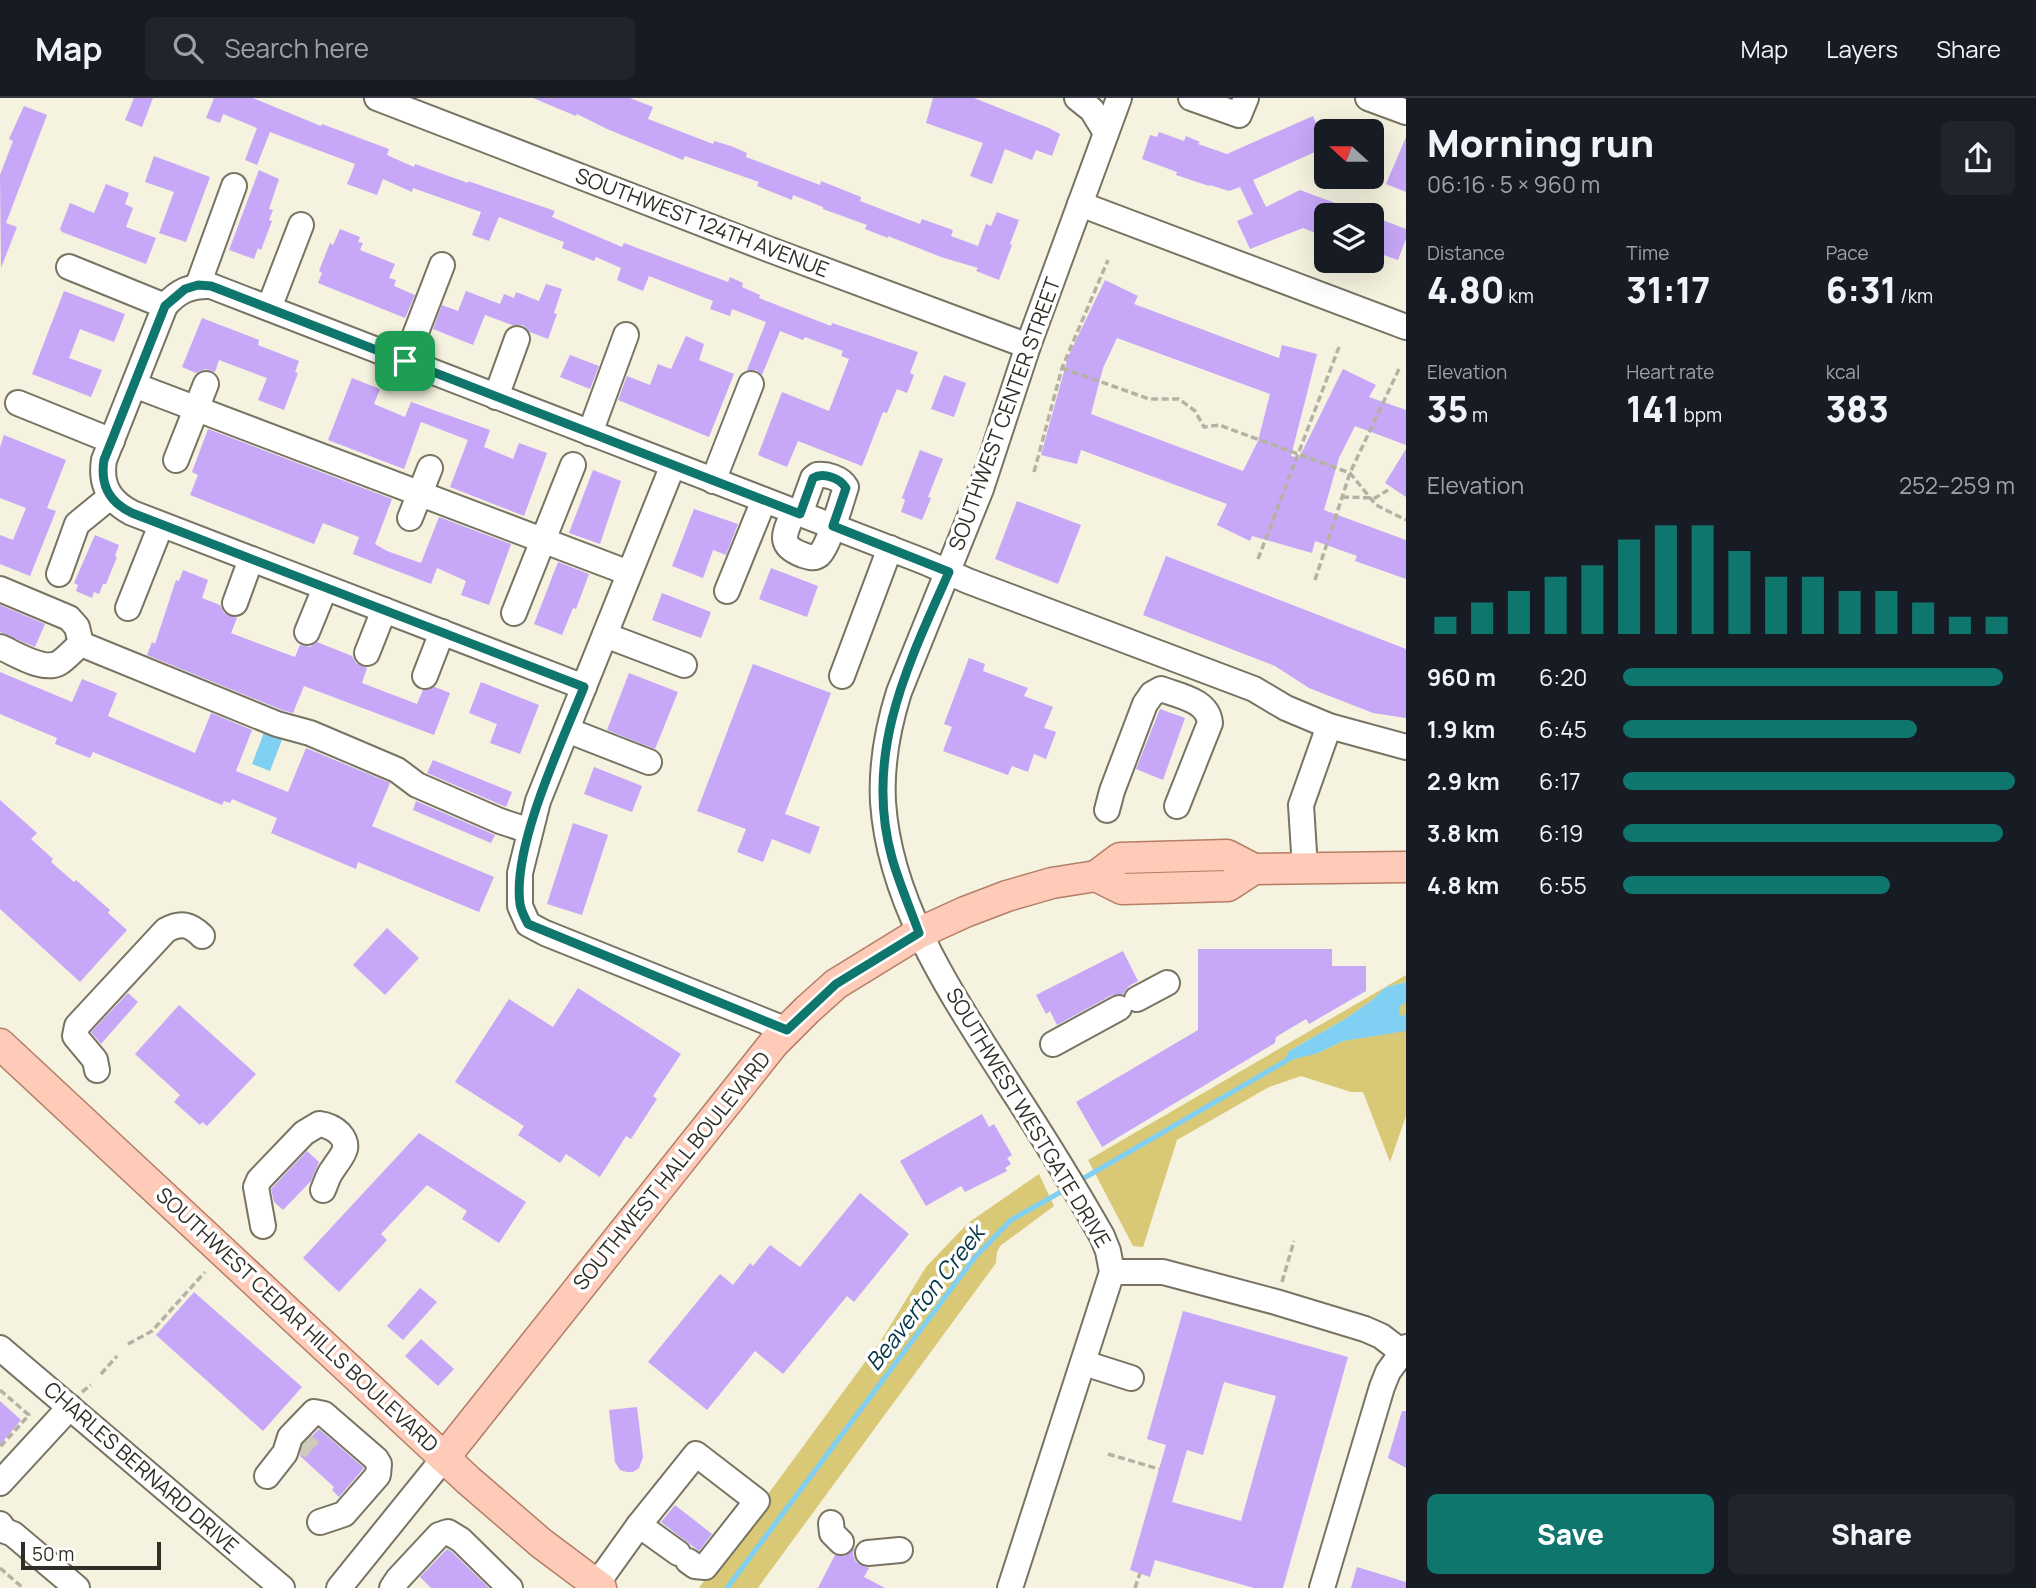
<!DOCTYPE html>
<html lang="en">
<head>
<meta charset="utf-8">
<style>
  :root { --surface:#171b24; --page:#20242c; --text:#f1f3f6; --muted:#9ea1a6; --line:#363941; --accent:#0f766e }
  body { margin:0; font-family:Manrope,sans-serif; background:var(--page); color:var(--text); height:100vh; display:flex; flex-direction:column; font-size:26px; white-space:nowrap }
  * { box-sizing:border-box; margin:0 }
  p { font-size:23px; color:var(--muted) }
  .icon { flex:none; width:38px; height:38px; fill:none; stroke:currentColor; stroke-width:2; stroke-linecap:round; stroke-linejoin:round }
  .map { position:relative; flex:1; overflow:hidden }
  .drawer { display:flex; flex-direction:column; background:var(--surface); width:630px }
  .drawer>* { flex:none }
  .needle { width:46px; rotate:291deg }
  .tools { position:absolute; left:1314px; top:21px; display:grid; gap:14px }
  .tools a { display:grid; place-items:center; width:70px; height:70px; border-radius:10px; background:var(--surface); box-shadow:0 7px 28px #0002; font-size:35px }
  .scale { position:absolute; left:21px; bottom:18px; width:140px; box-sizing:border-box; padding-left:7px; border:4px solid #302f27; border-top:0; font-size:19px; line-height:24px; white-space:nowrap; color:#302f27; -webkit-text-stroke:5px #fff; paint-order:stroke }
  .pin { position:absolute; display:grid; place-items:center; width:60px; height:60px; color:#fff; margin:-30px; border-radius:14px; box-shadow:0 4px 10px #0006 }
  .round { display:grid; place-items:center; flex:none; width:74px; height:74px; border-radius:10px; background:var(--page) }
  .headline { display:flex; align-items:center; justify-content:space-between; height:119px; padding:0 21px }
  h1 { font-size:38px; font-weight:800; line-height:52px }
  .figures { display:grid; grid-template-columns:repeat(3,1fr); gap:10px; height:119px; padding:7px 21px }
  .figures div { display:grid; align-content:center }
  .figures b { font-size:35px; font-weight:800 }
  .figures small { font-size:19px; font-weight:400 }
  .figures p { font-size:19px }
  .chart { height:196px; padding:14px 21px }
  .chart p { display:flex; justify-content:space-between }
  .chart svg { width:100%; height:126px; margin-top:7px; stroke:var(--accent); stroke-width:6 }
  .button { display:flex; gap:14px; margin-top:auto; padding:14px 21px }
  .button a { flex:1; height:80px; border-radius:10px; background:var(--accent); color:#fff; font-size:28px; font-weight:800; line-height:80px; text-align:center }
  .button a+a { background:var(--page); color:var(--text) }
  ul { padding:0 21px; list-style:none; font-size:23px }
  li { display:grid; grid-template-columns:112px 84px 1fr; align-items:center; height:52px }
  li i { height:18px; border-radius:9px; background:var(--accent) }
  header { display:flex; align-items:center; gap:42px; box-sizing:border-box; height:98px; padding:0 35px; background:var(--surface); border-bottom:2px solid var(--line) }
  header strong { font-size:33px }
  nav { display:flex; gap:38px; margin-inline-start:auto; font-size:24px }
  .search { width:490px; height:63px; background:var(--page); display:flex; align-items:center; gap:18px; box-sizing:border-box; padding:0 24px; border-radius:10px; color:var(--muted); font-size:26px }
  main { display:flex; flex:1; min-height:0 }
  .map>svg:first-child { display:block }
</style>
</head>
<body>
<header>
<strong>Map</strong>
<div class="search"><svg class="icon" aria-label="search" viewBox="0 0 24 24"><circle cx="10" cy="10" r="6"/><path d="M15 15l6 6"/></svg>Search here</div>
<nav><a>Map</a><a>Layers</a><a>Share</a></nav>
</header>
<main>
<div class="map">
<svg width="1406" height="1490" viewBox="0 0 1406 1490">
  <rect width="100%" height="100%" fill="#f5f2df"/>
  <!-- green -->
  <g fill="#d9c977">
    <path d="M1406,877V884L1386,889L1371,903L1345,921L1289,953L1318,955L1343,943L1406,889V1018L1390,1064L1363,994H1351L1301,978L1269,989L1177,1042L1143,1149L1133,1148L1088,1062Z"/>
    <path d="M1039,1076L1054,1108L1000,1148L997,1154L996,1165L760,1487L758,1490H699L882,1241L926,1169L968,1125Z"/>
  </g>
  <!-- water -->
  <g fill="#80d0f4">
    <path d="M265,632L283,639L270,673L252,666Z"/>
    <path d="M1406,884V904C1399,907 1398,911 1400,918L1406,916V933L1343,943L1318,955L1283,964L1289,953L1345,921L1371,903L1386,889Z"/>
  </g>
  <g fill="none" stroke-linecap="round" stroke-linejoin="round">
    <!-- stream -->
    <g stroke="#80d0f4" stroke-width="5">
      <path d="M1079,1083L1289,961"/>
      <path d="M727,1490L975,1159L1011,1122L1068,1090"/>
    </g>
  </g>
  <!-- building -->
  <g fill="#c7a7f7" fill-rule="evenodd">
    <path d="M134,0H153L142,29L125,22Z"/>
    <path d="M214,0H253L321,28L322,26L389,51L387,57L414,69L415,66L468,85V83L555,113L552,119L622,149L624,145L728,184L730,179L743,185L742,189L760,197L759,200L831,228L832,225L918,254L910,275L914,277L907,295L897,291L887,315L883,314L862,368L798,343L787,369L758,357L782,294L829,313L849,261L841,258L843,253L805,239L803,242L780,233L762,277L756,272H747L766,224L732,211L730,218L710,211L713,203L649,178L643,193L617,182L621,170L596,159L594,163L562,150L564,144L499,119L489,143L472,137L481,114L413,90L412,94L383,81L377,97L347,86L355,66L270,34L257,67L245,62L257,30L223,16L220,25L206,20Z"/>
    <path d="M533,0H630L653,9L648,21L713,46L714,43L731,48L747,55L746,59L820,87L821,83L861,99L860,103L920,126L922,121L953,132L951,138L978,148L986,126L991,128L997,114L1019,122L1010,146L1012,147L999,182L976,173L978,170L941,159L888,138V140L865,131L867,127L823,111V109L793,97L792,102L757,88L759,84L685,58L683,62L607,31L577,16L576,18Z"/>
    <path d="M933,0H974L1049,30L1060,36L1052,58L1036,52L1032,62L1005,51L992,86L970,78L983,45L926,25Z"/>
    <path d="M24,8L47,17L6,125L17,129L1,170L0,77L13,43L9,41Z"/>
    <path d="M1313,18L1317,27L1322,25L1326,36V49L1253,82L1266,109L1300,92L1365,116L1326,117V139L1303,130L1250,151L1237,123L1253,116L1240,89L1229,93L1210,87L1209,88L1176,77L1177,74L1142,61L1150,37L1157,39L1159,34L1184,43L1186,38L1200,44L1198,46L1227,56Z"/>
    <path d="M1406,39V94L1386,86Z"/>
    <path d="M154,58L210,79L186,144L159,135L174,94L145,84Z"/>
    <path d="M259,72L279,81L269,111L273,112L269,122L272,123L261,152L258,150L254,161L229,152Z"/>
    <path d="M106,86L129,95L125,106L133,110L126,129L156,140L146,166L62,134L60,131L70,105L94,115Z"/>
    <path d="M1372,118L1406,131V141L1398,162L1372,153Z"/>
    <path d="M340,131L360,139L358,144L363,145L360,152L395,166L389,180L396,182L394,188L415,197L405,220L318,185L322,175L319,173L330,145L333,147Z"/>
    <path d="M1105,182L1138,198L1134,206L1279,260L1282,247L1317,256L1291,358L1299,360L1343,271L1376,287L1369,299L1406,312V347L1355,328L1339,360L1324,412L1406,442V481L1355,463L1357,458L1315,443L1312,455L1252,438L1250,443L1217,427L1227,406L1081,352L1077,366L1041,357L1068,259ZM1117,240L1270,296L1258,343L1243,373L1091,316L1103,270Z"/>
    <path d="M546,186L562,191L554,215L557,216L548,241L530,234L523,227H512L485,217L473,247L433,231L442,207L458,213L466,193L500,206L504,196L514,200L516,194L539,203Z"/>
    <path d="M64,193L125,216L114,244L80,231L69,260L102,272L91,299L32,276Z"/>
    <path d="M202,220L259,242L258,247L299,263L295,274L298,275L284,312L258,302L267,280L219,262L215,274L205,271L196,275L182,269Z"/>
    <path d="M686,238L704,246L699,262L734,276L709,339L618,302L627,278L650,287L658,266L671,271Z"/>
    <path d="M570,257L599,268L590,291L560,279Z"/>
    <path d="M944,277L966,285L954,319L931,311Z"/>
    <path d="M352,280L380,291L374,306L405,319L411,304L490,332L484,349L513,361L519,345L547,355L524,418L450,389L468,342L421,324L404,371L328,342Z"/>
    <path d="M208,331L392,401L375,446L387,453L421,465L439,419L511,446L489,507L461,497L466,483L437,470L431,486L353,456L359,439L323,425L314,446L190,397L198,377L192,374Z"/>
    <path d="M4,337L66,362L47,410L56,413L30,478L0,466V437L13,442L26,410L0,400V349Z"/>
    <path d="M1406,351V399L1385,385Z"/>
    <path d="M920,352L943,361L928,399L931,400L922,422L901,414L905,402L902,400Z"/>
    <path d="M593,372L621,383L600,446L569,435Z"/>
    <path d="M1017,403L1081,427L1058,486L995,461Z"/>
    <path d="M694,411L738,426L726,457L713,452L703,480L672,468Z"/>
    <path d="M95,437L119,447L115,458L117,459L106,486H103L99,496L94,494L92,500L76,493L78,487L74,485Z"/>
    <path d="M1166,458L1406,551V620L1373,615L1309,590L1275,568L1143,517Z"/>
    <path d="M558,464L589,476L576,511L573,510L562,537L534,526Z"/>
    <path d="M771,470L818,488L807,519L759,501Z"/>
    <path d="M183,472L208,482L202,500L220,507L224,515L237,520L231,535L295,559L300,547L310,549L317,544L352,558L356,565L367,570L362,585L417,606L423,592L435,589L450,595L434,637L304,588L293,615L282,612L147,557L152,544L155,546L176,482L179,483Z"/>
    <path d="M662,495L711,514L701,540L652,522Z"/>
    <path d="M0,507L45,526L35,549L0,534Z"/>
    <path d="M969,560L985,566L983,573L1028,590L1024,598L1053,609L1044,630L1056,634L1046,661L1034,656L1028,674L1012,668L1008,677L943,653L952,629L944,626Z"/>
    <path d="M753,566L831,595L785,716L820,729L810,756L772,741L763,764L737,754L746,731L697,713Z"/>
    <path d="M0,574L72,604L82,581L117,595L108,618L195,655L211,615L252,632L236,673L288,694L306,650L390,685L372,728L494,779L479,814L358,764L356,771L271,735L277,720L232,701L230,705L224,703L222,707L93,654L90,660L55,646L57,640L0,616Z"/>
    <path d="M629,575L678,594L655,651L607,632Z"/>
    <path d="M481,584L539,607L520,656L490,645L497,626L469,615Z"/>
    <path d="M1160,611L1185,620L1163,682L1136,671Z"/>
    <path d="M433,662L512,694L506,709L427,675Z"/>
    <path d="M594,669L642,688L632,714L584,696Z"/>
    <path d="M0,702L37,735L31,741L53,761L51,764L74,784L76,782L85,790L110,812L108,815L127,832L80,884L0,811Z"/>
    <path d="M416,703L495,737L491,745L413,712Z"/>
    <path d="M573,725L608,737L582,817L547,806Z"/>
    <path d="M387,830L419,860L385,897L353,867Z"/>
    <path d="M1198,851H1332V868H1366V893L1309,926L1306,921L1276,939L1275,945L1102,1049L1076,1004L1198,932Z"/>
    <path d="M1123,853L1138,883L1129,888L1123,896L1112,897L1057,927L1050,913L1046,916L1036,897Z"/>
    <path d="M578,890L681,956L653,998L657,1001L631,1041L626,1038L600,1079L566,1056L560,1065L518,1037L524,1028L455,984L509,901L553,929Z"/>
    <path d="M128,895L138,904L101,946L91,934Z"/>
    <path d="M179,907L256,976L207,1028L202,1024L200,1027L174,1004L180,997L135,956Z"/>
    <path d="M982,1016L989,1029L994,1026L1012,1057L1007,1060L1011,1066L1005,1070L1007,1073L965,1094L961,1088L926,1108L900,1063Z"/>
    <path d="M419,1035L526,1104L499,1145L462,1121L467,1113L427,1087L381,1136L387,1142L339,1194L303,1160Z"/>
    <path d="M307,1053L319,1064L311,1083L283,1112L274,1104L271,1091Z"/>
    <path d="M860,1095L909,1136L854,1204L847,1198L783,1276L755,1253L707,1312L648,1264L720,1176L733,1187L750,1165L753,1168L770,1147L800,1169Z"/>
    <path d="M420,1190L437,1204L403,1242L387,1228Z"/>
    <path d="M194,1194L302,1289L263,1333L156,1237Z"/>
    <path d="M1183,1213L1348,1259L1283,1490H1254L1155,1462L1150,1479L1130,1472L1166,1347L1147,1341ZM1224,1284L1276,1298L1241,1423L1172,1404L1187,1352L1203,1357Z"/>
    <path d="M421,1241L454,1271L438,1288L405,1258Z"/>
    <path d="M0,1303L21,1322L0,1347Z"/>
    <path d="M637,1309L643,1359L639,1370L633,1374H627L620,1372L615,1364L609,1312Z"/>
    <path d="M1402,1313H1406V1370L1388,1360Z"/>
    <path d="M319,1331L364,1370L339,1399L332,1392L334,1389L300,1358L303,1347Z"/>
    <path d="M675,1407L712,1436L699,1453L661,1424Z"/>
    <path d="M854,1450L853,1457L856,1464L869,1470L864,1479L885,1490H818L835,1457L845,1458Z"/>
    <path d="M447,1451L452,1454L489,1490H431L420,1479Z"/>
    <path d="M1357,1469L1406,1484V1490H1351Z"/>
  </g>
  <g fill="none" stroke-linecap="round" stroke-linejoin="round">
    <!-- minor-tunnel -->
    <path stroke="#cecbba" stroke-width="24" stroke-dasharray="24 12" stroke-linecap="butt" d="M296,1352L310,1336"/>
    <!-- minor casing -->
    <g stroke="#777463" stroke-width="28">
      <g id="minor">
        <path d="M377,0L768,151L1028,248"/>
        <path d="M1077,0L1092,12L1106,35"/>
        <path d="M1191,0L1239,17L1246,0"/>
        <path d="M1368,0L1406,14"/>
        <path d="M1080,106L1406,229"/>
        <path d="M69,169L165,208"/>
        <path d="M198,187L234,88"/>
        <path d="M269,210L301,127"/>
        <path d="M405,263L442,167"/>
        <path d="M134,287L629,475"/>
        <path d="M496,299L517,241"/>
        <path d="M18,305L112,343"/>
        <path d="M590,335L626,237"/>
        <path d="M176,362L206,286"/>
        <path d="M673,367L538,703L520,775V808L528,826L545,835L787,932"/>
        <path d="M713,383L751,286"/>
        <path d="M794,413C785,435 776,447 803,457C809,459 814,461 819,457C829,448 841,404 846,389C841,380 827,376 817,377L813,380L800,416"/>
        <path d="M410,420L430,370"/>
        <path d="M59,476L77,426L110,399"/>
        <path d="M0,491L69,520L77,529L81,546"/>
        <path d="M727,493L764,402"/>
        <path d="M235,505L251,461"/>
        <path d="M128,510L161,427"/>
        <path d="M514,515L573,367"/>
        <path d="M307,534L325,490"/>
        <path d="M605,537L684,567"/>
        <path d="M81,546L277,626L310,635L397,672L417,687L500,723L530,733"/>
        <path d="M0,549C15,555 43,574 59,565C67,560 74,551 81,546"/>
        <path d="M367,555L384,512"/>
        <path d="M425,578L442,534"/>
        <path d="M842,578L890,450"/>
        <path d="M584,589L132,415C109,403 100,387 104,362L165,208C178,193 191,187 211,188L925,464L968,483L1254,591L1286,610L1329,628L1406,649"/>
        <path d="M567,632L649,664"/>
        <path d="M1107,712L1112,693L1145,606L1152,596L1161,591C1179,598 1208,602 1210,625L1177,708"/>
        <path d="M1305,770L1301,707L1329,628"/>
        <path d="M1137,901L1167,885"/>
        <path d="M1053,946L1119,910"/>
        <path d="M97,972L95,962L75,938L77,928L166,832C181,824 190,826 202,838"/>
        <path d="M263,1128L256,1089L259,1082L304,1035L319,1026C327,1027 334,1030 340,1036C352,1050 341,1058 333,1071C328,1077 326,1085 323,1092"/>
        <path d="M1112,1174H1163L1276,1204L1365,1231L1381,1238L1406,1257"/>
        <path d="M0,1250L282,1490"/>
        <path d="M1084,1265L1131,1280"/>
        <path d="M267,1378L285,1355L290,1339L314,1314L324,1316L376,1361L379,1366L378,1377L344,1416L320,1424"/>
        <path d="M0,1385L70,1309"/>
        <path d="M831,1425L832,1435L841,1444"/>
        <path d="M0,1426L5,1433L13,1436L77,1490"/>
        <path d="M639,1427L678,1455"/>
        <path d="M868,1455L900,1452"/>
        <path d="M596,1487L639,1427L696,1356L757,1403L705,1469L695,1468L688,1463"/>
        <path d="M339,1490L444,1360"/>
        <path d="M392,1490L398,1481L439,1437L448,1434L461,1442L510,1490"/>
        <path d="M1010,1490L1112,1174L1108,1153L1102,1138C1073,1087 1042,1037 1010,988C955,901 890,809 883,704C881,666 888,629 899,594L981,391L1028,248L1119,0"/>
        <path d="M1322,1490L1382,1289L1388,1274L1406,1249"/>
      </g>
    </g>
    <!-- major casing -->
    <g stroke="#b47e66" stroke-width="33">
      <g id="major">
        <path d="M1096,778L1122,791L1228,788L1254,771"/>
        <path d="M0,946L468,1382L541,1445L601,1490"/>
        <path d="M444,1360L774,945L807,912L836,886L919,835L965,814L1007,798L1052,785L1096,778L1120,760L1227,757L1254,771L1406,769"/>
      </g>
    </g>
    <!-- path -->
    <g stroke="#b4b2a2" stroke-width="3.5" stroke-dasharray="7 3.5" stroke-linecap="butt">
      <path d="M1062,270L1149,301H1179L1195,313L1204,329L1220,327L1227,330L1350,375L1376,407L1406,422"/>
      <path d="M1034,374L1062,270L1108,162"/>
      <path d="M1342,399L1375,400L1388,392"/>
      <path d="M1258,461L1339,249"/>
      <path d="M1315,482L1350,375L1399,271"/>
      <path d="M1282,1184L1294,1143"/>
      <path d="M128,1246L152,1233L205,1174"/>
      <path d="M101,1276L117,1258"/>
      <path d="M0,1292L29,1317L0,1349"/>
      <path d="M82,1294L91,1287"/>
      <path d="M1108,1356L1159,1371"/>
      <path d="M0,1470L23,1490"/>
      <path d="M1135,1490L1140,1475"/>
    </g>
    <!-- minor -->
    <use href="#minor" stroke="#fff" stroke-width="24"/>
    <!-- major -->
    <use href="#major" stroke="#fdcbb8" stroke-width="30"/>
  </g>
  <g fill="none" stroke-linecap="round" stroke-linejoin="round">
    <!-- route casing -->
    <g stroke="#fff" stroke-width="14">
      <path id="route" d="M198,187L211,188L800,416L813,380C823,374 840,380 846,390L833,428L949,474C908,566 863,656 892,760C899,785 910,810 919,835L836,886L787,932L528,826C525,820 521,813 520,806C512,748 562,644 584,589L132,415C109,404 100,387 104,362L165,208L185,191Z"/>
    </g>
    <!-- route -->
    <use href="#route" stroke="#0f766e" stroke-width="9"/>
  </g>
  <g text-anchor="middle" stroke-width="7" stroke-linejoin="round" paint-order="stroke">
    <!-- street labels -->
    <g font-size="21" fill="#302f27" stroke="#fff">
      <text transform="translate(702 125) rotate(21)" y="7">SOUTHWEST 124TH AVENUE</text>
      <text transform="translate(1005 316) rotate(-70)" y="7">SOUTHWEST CENTER STREET</text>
      <text transform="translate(1028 1020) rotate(59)" y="7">SOUTHWEST WESTGATE DRIVE</text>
      <text transform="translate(672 1073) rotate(-51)" y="7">SOUTHWEST HALL BOULEVARD</text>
      <text transform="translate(297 1222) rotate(43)" y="7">SOUTHWEST CEDAR HILLS BOULEVARD</text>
      <text transform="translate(141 1370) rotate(41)" y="7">CHARLES BERNARD DRIVE</text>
    </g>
    <!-- water labels -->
    <g font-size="23" font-style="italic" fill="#043648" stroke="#fff">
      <text transform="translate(925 1200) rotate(-52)" y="8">Beaverton Creek</text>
    </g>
  </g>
</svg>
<div class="tools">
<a><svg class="needle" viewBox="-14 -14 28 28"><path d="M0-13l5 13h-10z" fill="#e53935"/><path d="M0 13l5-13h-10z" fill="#9ea1a6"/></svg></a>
<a><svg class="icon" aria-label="layers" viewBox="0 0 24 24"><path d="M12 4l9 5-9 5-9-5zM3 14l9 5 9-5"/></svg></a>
</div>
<div class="scale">50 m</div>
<div class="pin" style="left:405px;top:263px;background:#1e9e55"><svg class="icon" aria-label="arrive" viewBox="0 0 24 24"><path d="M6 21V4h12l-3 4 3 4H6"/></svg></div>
</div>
<section class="drawer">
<div class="headline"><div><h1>Morning run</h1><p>06:16 · 5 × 960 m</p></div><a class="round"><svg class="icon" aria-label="share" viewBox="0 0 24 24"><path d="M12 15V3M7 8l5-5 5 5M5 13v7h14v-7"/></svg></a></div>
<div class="figures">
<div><p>Distance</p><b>4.80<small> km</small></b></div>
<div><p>Time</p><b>31:17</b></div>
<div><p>Pace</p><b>6:31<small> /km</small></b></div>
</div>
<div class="figures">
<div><p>Elevation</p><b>35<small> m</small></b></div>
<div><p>Heart rate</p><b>141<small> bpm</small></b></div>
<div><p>kcal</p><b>383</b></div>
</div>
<div class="chart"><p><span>Elevation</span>252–259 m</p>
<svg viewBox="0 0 160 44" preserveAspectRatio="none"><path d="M5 44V38M15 44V33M25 44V29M35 44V24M45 44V20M55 44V11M65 44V6M75 44V6M85 44V15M95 44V24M105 44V24M115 44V29M125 44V29M135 44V33M145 44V38M155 44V38"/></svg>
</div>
<ul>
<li><b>960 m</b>6:20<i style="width:97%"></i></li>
<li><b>1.9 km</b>6:45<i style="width:75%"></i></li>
<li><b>2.9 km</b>6:17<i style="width:100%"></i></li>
<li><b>3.8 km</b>6:19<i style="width:97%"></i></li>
<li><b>4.8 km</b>6:55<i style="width:68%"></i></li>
</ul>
<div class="button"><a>Save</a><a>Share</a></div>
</section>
</main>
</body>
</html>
